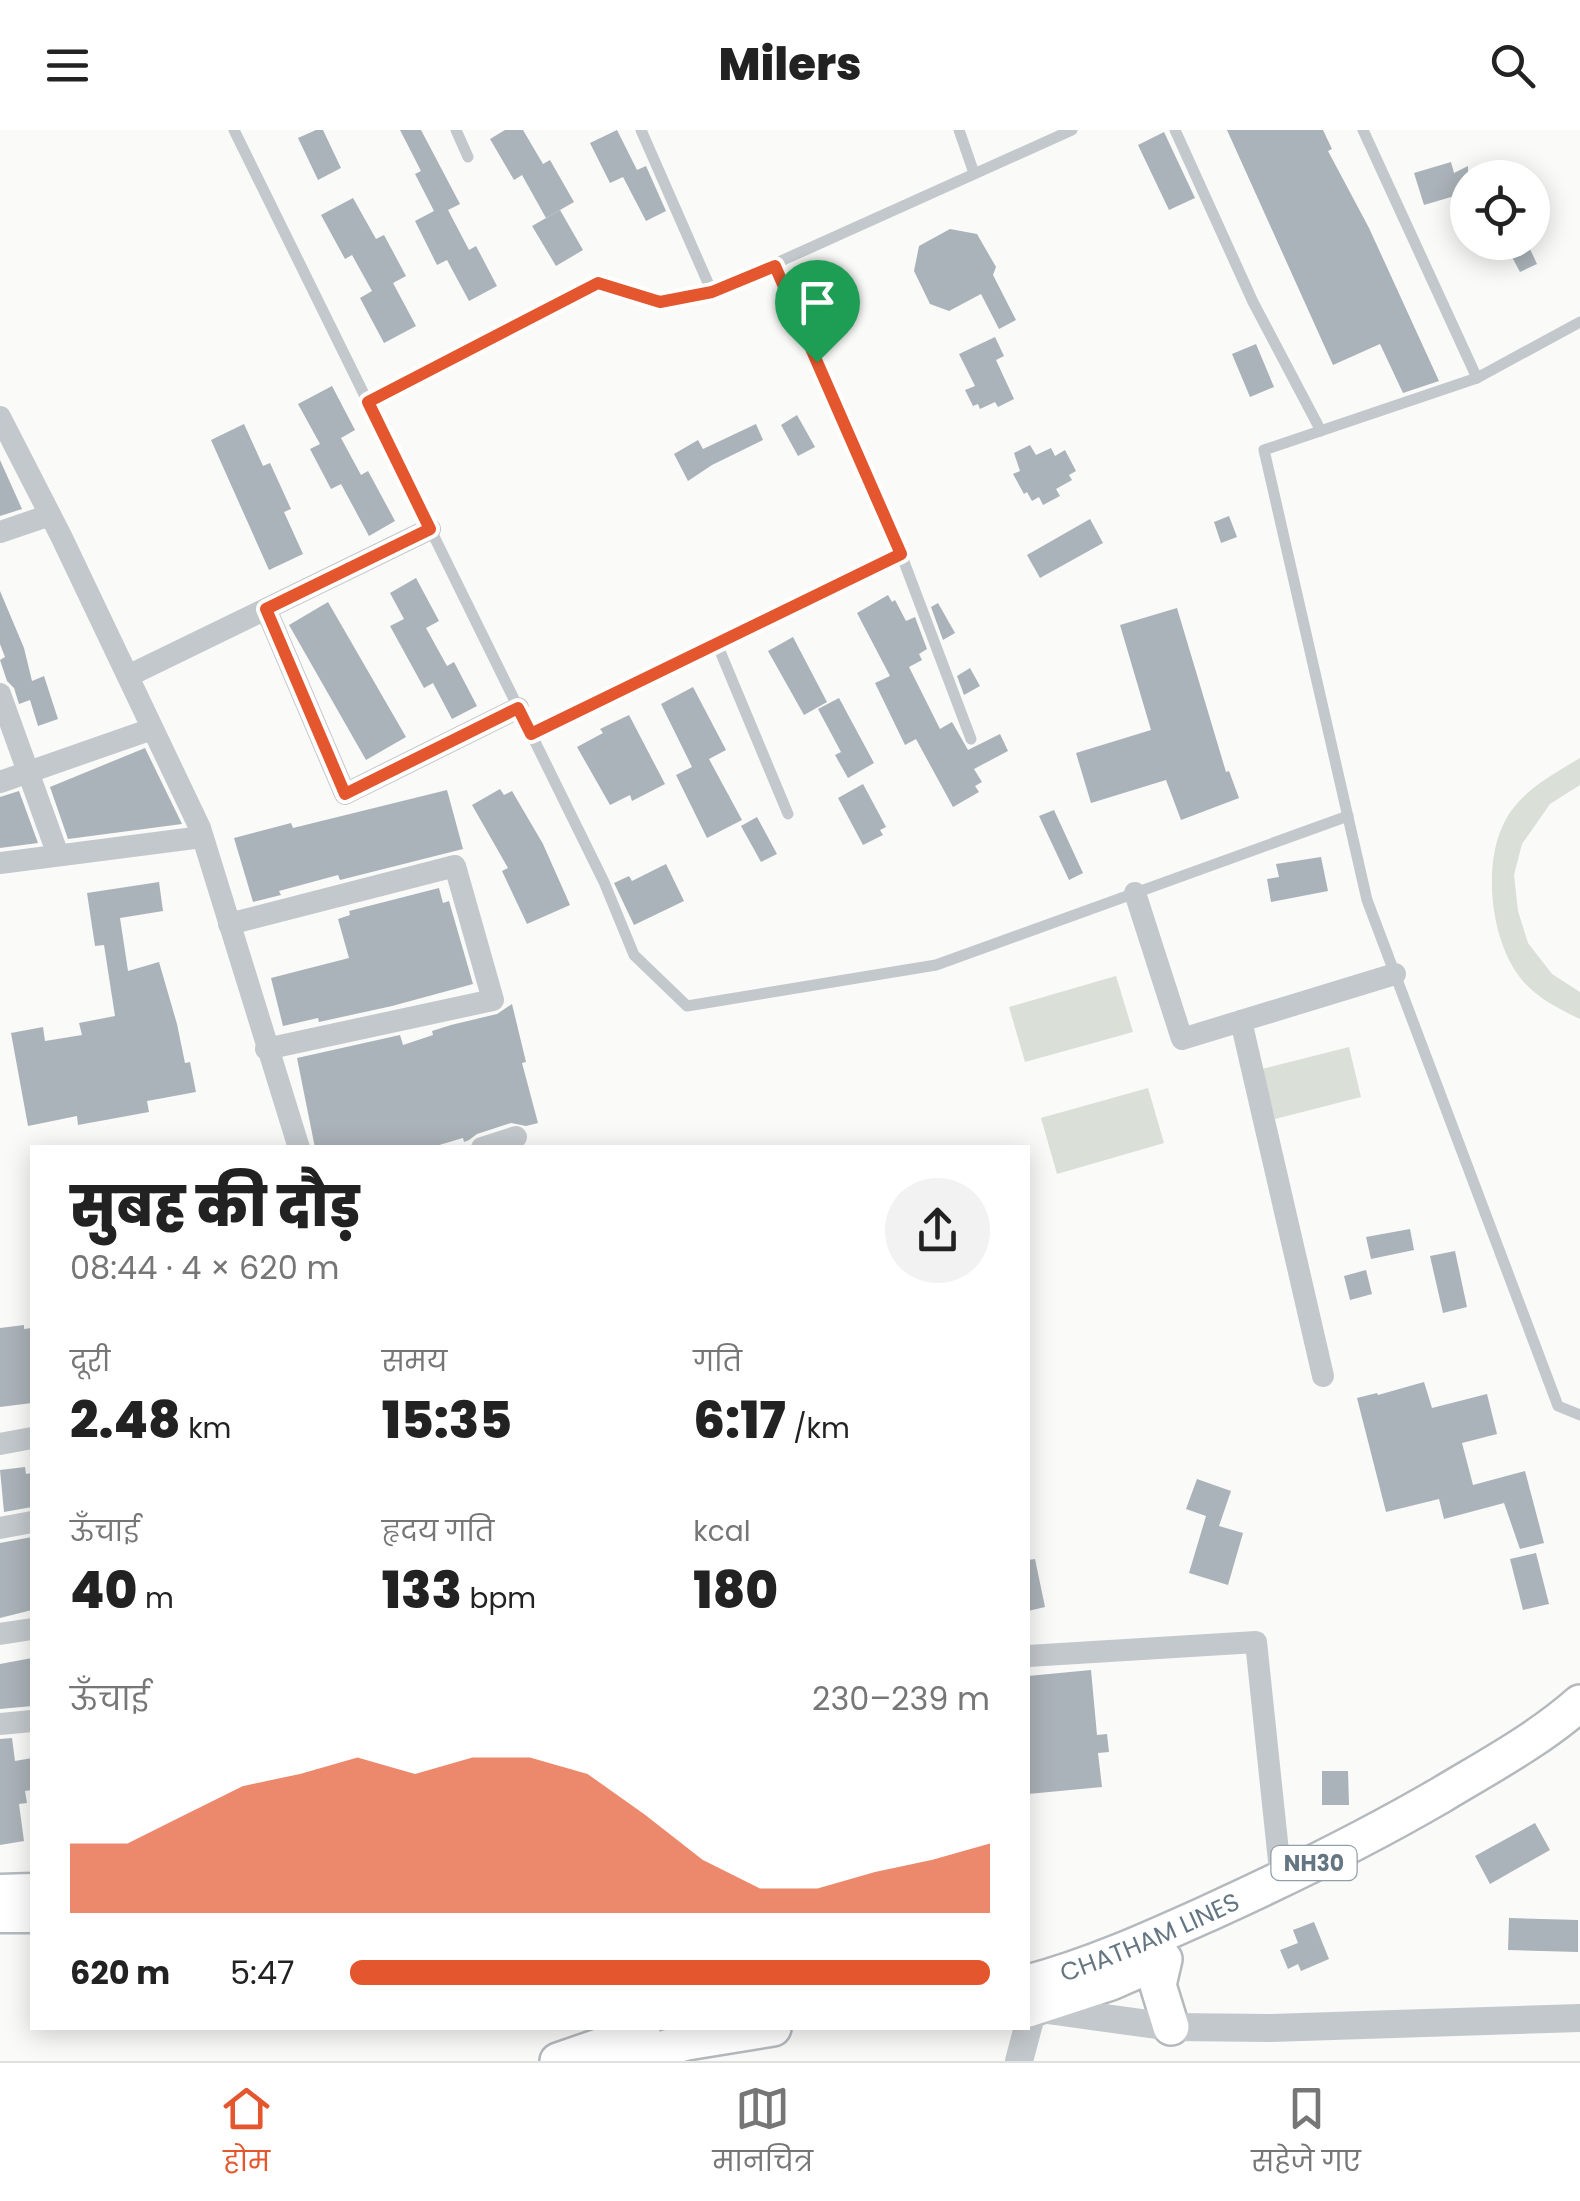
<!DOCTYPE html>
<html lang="hi">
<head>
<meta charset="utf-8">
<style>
  :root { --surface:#fff; --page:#f2f2f2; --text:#222; --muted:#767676; --line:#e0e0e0; --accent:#e4572e }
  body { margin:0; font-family:Poppins,"Noto Sans Devanagari",sans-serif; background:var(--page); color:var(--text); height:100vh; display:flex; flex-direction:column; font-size:38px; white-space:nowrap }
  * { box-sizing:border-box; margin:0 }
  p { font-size:32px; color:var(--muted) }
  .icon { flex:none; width:55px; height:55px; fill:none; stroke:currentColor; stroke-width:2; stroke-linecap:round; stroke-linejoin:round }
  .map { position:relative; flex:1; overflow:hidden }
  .drawer { position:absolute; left:30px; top:1015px; width:1000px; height:885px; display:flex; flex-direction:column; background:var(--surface); border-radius:0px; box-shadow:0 5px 25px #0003 }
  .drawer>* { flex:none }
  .controls { position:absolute; left:1450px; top:30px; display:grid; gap:20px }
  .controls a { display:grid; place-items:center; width:100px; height:100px; border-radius:50%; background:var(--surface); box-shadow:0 5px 25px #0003; font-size:50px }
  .pin { position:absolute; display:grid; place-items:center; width:85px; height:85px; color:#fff; margin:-102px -42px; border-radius:50% 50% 50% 0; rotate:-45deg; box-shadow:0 0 10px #0007 }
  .pin .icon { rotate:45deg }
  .round { display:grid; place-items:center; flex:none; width:105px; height:105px; border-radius:52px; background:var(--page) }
  .overview { display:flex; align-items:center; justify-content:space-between; height:170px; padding:0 40px }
  h1 { font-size:55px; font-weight:800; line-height:75px }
  .stats { display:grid; grid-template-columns:repeat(3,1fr); gap:15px; height:170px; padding:10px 40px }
  .stats div { display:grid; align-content:center }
  .stats b { font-size:50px; font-weight:800 }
  .stats small { font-size:28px; font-weight:400 }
  .stats p { font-size:28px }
  .chart { height:280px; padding:20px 40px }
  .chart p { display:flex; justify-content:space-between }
  .chart svg { width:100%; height:180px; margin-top:10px; fill:var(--accent); opacity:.7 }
  ul { padding:0 40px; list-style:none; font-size:32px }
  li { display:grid; grid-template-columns:160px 120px 1fr; align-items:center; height:75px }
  li i { height:25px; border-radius:12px; background:var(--accent) }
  header { display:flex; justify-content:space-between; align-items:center; height:130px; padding:0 40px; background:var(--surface); font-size:45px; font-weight:800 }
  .tab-bar { display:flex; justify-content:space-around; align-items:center; height:140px; border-top:2px solid var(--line); background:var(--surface); font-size:28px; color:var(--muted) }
  .tab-bar a { display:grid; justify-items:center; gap:5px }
  .tab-bar .on { color:var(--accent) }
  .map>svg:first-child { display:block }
</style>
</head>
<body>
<header><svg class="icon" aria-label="menu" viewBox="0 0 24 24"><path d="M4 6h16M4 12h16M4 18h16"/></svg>Milers<svg class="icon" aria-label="search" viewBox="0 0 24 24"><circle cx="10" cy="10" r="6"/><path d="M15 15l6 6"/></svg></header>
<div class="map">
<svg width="1580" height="1931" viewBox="0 0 1580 1931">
  <rect width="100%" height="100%" fill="#fafaf8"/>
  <!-- green -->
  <g fill="#dadfd7">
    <path d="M1580,628V655L1550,674L1522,714L1514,745L1518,781L1528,813L1552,844L1580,862V889C1559,879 1537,868 1522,850C1491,813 1482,736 1504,693C1519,662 1552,645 1580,628Z"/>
    <path d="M1116,846L1133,902L1025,932L1009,877Z"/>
    <path d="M1349,917L1361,967L1275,989L1262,939Z"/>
    <path d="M1148,958L1164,1013L1057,1044L1041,988Z"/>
  </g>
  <!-- building -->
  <g fill="#aab3b9">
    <path d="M316,0H323L341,38L318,50L298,8Z"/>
    <path d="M400,0H421L460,74L448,80L469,120L476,116L497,156L469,171L447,130L437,135L415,91L434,81L415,44L421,41Z"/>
    <path d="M505,0H523L543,34L550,30L574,72L546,88L522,45L514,50L490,9Z"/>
    <path d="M617,0L637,40L646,36L666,81L646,91L623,47L610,53L590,13Z"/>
    <path d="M1227,0H1323L1332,19L1328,21L1369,98L1439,251L1403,263L1380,214L1333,235Z"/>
    <path d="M1164,2L1195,68L1169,80L1138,15Z"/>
    <path d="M1451,32L1454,43L1468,36V62L1424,75L1414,43Z"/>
    <path d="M353,68L376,109L384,105L406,146L393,153L416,196L384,213L360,168L372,161L352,125L345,129L321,85Z"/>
    <path d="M560,80L583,120L556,136L532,96Z"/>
    <path d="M950,99L977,104L996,137L993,145L1016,190L999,199L981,164L949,181L930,174L914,141L919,116Z"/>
    <path d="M1530,119L1537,134L1520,142L1512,127Z"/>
    <path d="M995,207L1004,226L996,230L1014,269L998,277L995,272L980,279L978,274L973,276L965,260L975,256L959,224Z"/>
    <path d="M1256,214L1274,257L1250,267L1232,224Z"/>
    <path d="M332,256L355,300L341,308L361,345L368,341L395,391L369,406L341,354L331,359L310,319L320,314L298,274Z"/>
    <path d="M797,285L815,317L798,326L781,295Z"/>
    <path d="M244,294L263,336L270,333L291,379L284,382L303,424L269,440L211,310Z"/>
    <path d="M756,294L763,310L712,335L688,351L674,324L698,310L703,319Z"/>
    <path d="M1030,315L1036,325L1051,318L1055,326L1065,320L1076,341L1069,345L1072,350L1056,359L1060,366L1043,375L1039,367L1032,371L1027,362L1024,364L1013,344L1020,341L1014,323Z"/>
    <path d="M0,330L22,379L0,386Z"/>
    <path d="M1229,386L1237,407L1221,413L1214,392Z"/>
    <path d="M1090,389L1103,413L1040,448L1027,425Z"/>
    <path d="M416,448L439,491L426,498L447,536L454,532L477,576L452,589L433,553L424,558L390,496L404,489L390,463Z"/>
    <path d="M0,461L24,518L32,551L44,546L58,589L38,596L30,570L19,574L14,558L7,551L0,530L5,527L0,514Z"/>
    <path d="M888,465L892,472L895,470L906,491L915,487L927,519L919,524L922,530L909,537L940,599L952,592L968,620L1000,604L1008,621L974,639L982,652L975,656L979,662L953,677L916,609L905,615L875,553L890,546L857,483Z"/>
    <path d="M328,472L406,607L366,630L289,495Z"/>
    <path d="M938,473L955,503L943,510L931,477Z"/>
    <path d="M1177,478L1226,642L1229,641L1239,668L1181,690L1166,650L1091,673L1076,623L1151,600L1120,495Z"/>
    <path d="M793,507L827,572L804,585L768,521Z"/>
    <path d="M970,538L980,556L964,565L957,546Z"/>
    <path d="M693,557L726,620L709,629L742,690L707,708L676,645L692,637L661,574Z"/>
    <path d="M839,568L874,633L848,648L835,625L841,622L818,579Z"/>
    <path d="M629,585L665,654L632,671L630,665L610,675L577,617L603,603L600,599Z"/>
    <path d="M145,618L182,694L68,709L50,657Z"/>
    <path d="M863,654L886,697L880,700L883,705L863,715L838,668Z"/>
    <path d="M500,659L504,665L512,661L543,714L570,775L527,794L502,741L508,738L472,675Z"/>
    <path d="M447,660L463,719L340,750L338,745L279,761L281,765L253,772L234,708L291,693L293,698Z"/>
    <path d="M19,661L38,713L0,718V667Z"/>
    <path d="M1054,680L1083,743L1069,750L1039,686Z"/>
    <path d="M757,687L777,724L761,732L741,696Z"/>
    <path d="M1321,727L1328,761L1271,772L1267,749L1279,747L1276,734Z"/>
    <path d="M666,734L684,771L634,795L614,753L629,746L632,751Z"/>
    <path d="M159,752L163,781L120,788L128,841L159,832L177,894L185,933L190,932L196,962L147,971L149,982L78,995L77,986L28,996L11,903L43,897L45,911L82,905L79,893L115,886L104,815L95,816L87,763Z"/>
    <path d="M439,758L443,773L449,771L473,854L392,876L319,892L318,888L283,896L271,848L349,828L338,789L350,785L349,781Z"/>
    <path d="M512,874L526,932L522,933L538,993L526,996L511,993L477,1004L469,1010L464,1012L463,1008L429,1018H315L297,928L400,905L403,915L433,905L432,901L451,895L497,884Z"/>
    <path d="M1410,1099L1414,1120L1371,1129L1366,1107Z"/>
    <path d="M1455,1121L1467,1177L1443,1183L1430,1126Z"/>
    <path d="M1366,1140L1372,1164L1350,1170L1344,1146Z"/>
    <path d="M24,1195V1199L32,1198V1273L0,1277V1198Z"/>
    <path d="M1424,1252L1432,1278L1487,1264L1497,1304L1462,1313L1473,1355L1525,1341L1544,1413L1520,1419L1504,1373L1444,1389L1439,1369L1386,1382L1357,1268L1377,1263L1378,1265Z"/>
    <path d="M25,1337L26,1344L32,1343V1377L4,1382L0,1340Z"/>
    <path d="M1197,1349L1231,1361L1219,1396L1243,1403L1228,1455L1189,1443L1206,1386L1186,1379Z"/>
    <path d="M32,1407V1480L0,1488V1413Z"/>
    <path d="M1536,1423L1549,1474L1523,1480L1510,1429Z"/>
    <path d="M1035,1429L1045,1477L1028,1481V1430Z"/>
    <path d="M32,1528V1576L0,1579V1534Z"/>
    <path d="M1091,1540L1097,1605L1107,1604L1109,1622L1098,1623L1102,1657L1028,1664V1546Z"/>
    <path d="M12,1608L15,1631L32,1628V1660L25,1661L27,1673L19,1674L24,1711L0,1715V1609Z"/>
    <path d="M1322,1641H1348L1349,1675H1322Z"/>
    <path d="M1535,1693L1550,1720L1490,1754L1475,1726Z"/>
    <path d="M1509,1788L1578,1790V1822L1508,1820Z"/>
    <path d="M1314,1792L1329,1829L1301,1841L1298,1834L1288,1839L1280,1820L1298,1813L1293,1800Z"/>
  </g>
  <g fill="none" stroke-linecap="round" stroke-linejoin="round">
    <!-- secondary casing -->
    <g stroke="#b3babf" stroke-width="35">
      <g id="secondary">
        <path d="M0,1760L32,1759"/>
        <path d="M0,1787H32"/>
      </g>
    </g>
    <!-- trunk casing -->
    <g stroke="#b4b9bd" stroke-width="40">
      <g id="trunk">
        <path d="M1164,1829L1158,1855L1171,1897"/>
        <path id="s1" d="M1028,1853C1092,1836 1151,1809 1211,1782C1290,1746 1367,1708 1441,1665C1489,1636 1538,1610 1580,1573"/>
        <path d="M1028,1879L1111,1852L1159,1831"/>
        <path d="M558,1931L642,1902"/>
        <path d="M620,1931L687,1912L773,1898"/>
      </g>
    </g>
    <!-- service -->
    <g stroke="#c3c8cc" stroke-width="11">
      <path d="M234,0L604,752L634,825L687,876L936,835L1348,686"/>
      <path d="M456,0L468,27"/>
      <path d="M641,0L712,162"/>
      <path d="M959,0L974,43"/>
      <path d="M1175,0L1253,172L1321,301"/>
      <path d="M1363,0L1477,248"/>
      <path d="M1580,192L1477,248L1264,320L1367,770L1558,1276L1580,1285"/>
      <path d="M368,272L598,153L661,172L712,162L1072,0"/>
      <path d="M901,424L971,609"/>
      <path d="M717,514L788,684"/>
      <path d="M531,604L901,424L775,135"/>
    </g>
    <!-- minor -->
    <g stroke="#c3c8cc" stroke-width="22">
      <path d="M0,287L61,406L200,698L299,1018"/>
      <path d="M0,402L50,385"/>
      <path d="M266,479L345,664L518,578"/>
      <path d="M128,546L430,399"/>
      <path d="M0,564L58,725"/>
      <path d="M0,652L152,599"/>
      <path d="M0,733L202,707"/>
      <path d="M1135,763L1182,909L1395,844"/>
      <path d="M229,794L455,736L493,870L266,919"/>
      <path d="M1241,891L1323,1246"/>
      <path d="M482,1018L516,1007"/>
      <path d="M0,1314L32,1308"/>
      <path d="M0,1398L32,1392"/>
      <path d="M0,1504L32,1499"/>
      <path d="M1028,1526L1256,1512L1281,1750"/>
      <path d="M0,1594L32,1591"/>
    </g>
    <!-- tertiary -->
    <g stroke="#c3c8cc" stroke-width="28">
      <path d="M1033,1878L1171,1897L1271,1898L1580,1888"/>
      <path d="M1019,1931L1033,1878L1030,1859"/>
    </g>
    <!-- secondary -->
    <use href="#secondary" stroke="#fff" stroke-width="30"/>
    <!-- trunk -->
    <use href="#trunk" stroke="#fff" stroke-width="35"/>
  </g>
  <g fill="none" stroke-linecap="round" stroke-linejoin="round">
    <!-- route casing -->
    <g stroke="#fff" stroke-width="20">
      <path id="route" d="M775,136L901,424L531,604L518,578L345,664L266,479L430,399L368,272L598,153L660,172L712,162Z"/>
    </g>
    <!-- route -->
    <use href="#route" stroke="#e4572e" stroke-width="12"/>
  </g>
  <g text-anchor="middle" stroke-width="10" stroke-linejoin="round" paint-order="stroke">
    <!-- shield labels -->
    <rect fill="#fff" stroke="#939fa8" stroke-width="2.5" x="1271.5" y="1716" width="85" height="34" rx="8"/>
    <g font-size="22" font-weight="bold" fill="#657683">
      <text x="1314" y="1741">NH30</text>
    </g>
    <!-- street labels -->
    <g font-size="25" fill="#657683" stroke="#fff">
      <text dy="9" stroke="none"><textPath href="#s1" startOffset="130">CHATHAM LINES</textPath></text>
    </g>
  </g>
</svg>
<div class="controls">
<a><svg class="icon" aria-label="locate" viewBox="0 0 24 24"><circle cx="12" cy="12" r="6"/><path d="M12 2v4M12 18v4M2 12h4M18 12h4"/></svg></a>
</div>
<div class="pin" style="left:817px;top:232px;background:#1e9e55"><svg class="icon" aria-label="arrive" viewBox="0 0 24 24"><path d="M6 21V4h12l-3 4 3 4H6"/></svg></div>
<section class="drawer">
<div class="overview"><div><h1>सुबह की दौड़</h1><p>08:44 · 4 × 620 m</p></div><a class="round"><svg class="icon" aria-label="share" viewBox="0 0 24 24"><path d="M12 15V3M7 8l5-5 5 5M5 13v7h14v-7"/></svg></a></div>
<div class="stats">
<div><p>दूरी</p><b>2.48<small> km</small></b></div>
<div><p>समय</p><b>15:35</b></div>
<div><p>गति</p><b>6:17<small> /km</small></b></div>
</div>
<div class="stats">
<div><p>ऊँचाई</p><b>40<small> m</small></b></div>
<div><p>हृदय गति</p><b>133<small> bpm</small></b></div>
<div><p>kcal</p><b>180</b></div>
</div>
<div class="chart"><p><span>ऊँचाई</span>230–239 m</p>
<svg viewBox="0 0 160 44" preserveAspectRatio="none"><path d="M0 44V27L10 27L20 20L30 13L40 10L50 6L60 10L70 6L80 6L90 10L100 20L110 31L120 38L130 38L140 34L150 31L160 27V44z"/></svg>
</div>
<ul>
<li><b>620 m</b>5:47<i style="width:100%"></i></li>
</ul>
</section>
</div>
<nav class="tab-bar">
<a class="on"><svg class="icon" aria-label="home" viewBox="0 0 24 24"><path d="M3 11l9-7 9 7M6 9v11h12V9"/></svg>होम</a>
<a><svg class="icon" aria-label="map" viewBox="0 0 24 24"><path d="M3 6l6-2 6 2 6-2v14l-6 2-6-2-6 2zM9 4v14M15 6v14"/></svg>मानचित्र</a>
<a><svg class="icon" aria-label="saved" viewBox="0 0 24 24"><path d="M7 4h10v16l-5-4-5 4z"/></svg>सहेजे गए</a>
</nav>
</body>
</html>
